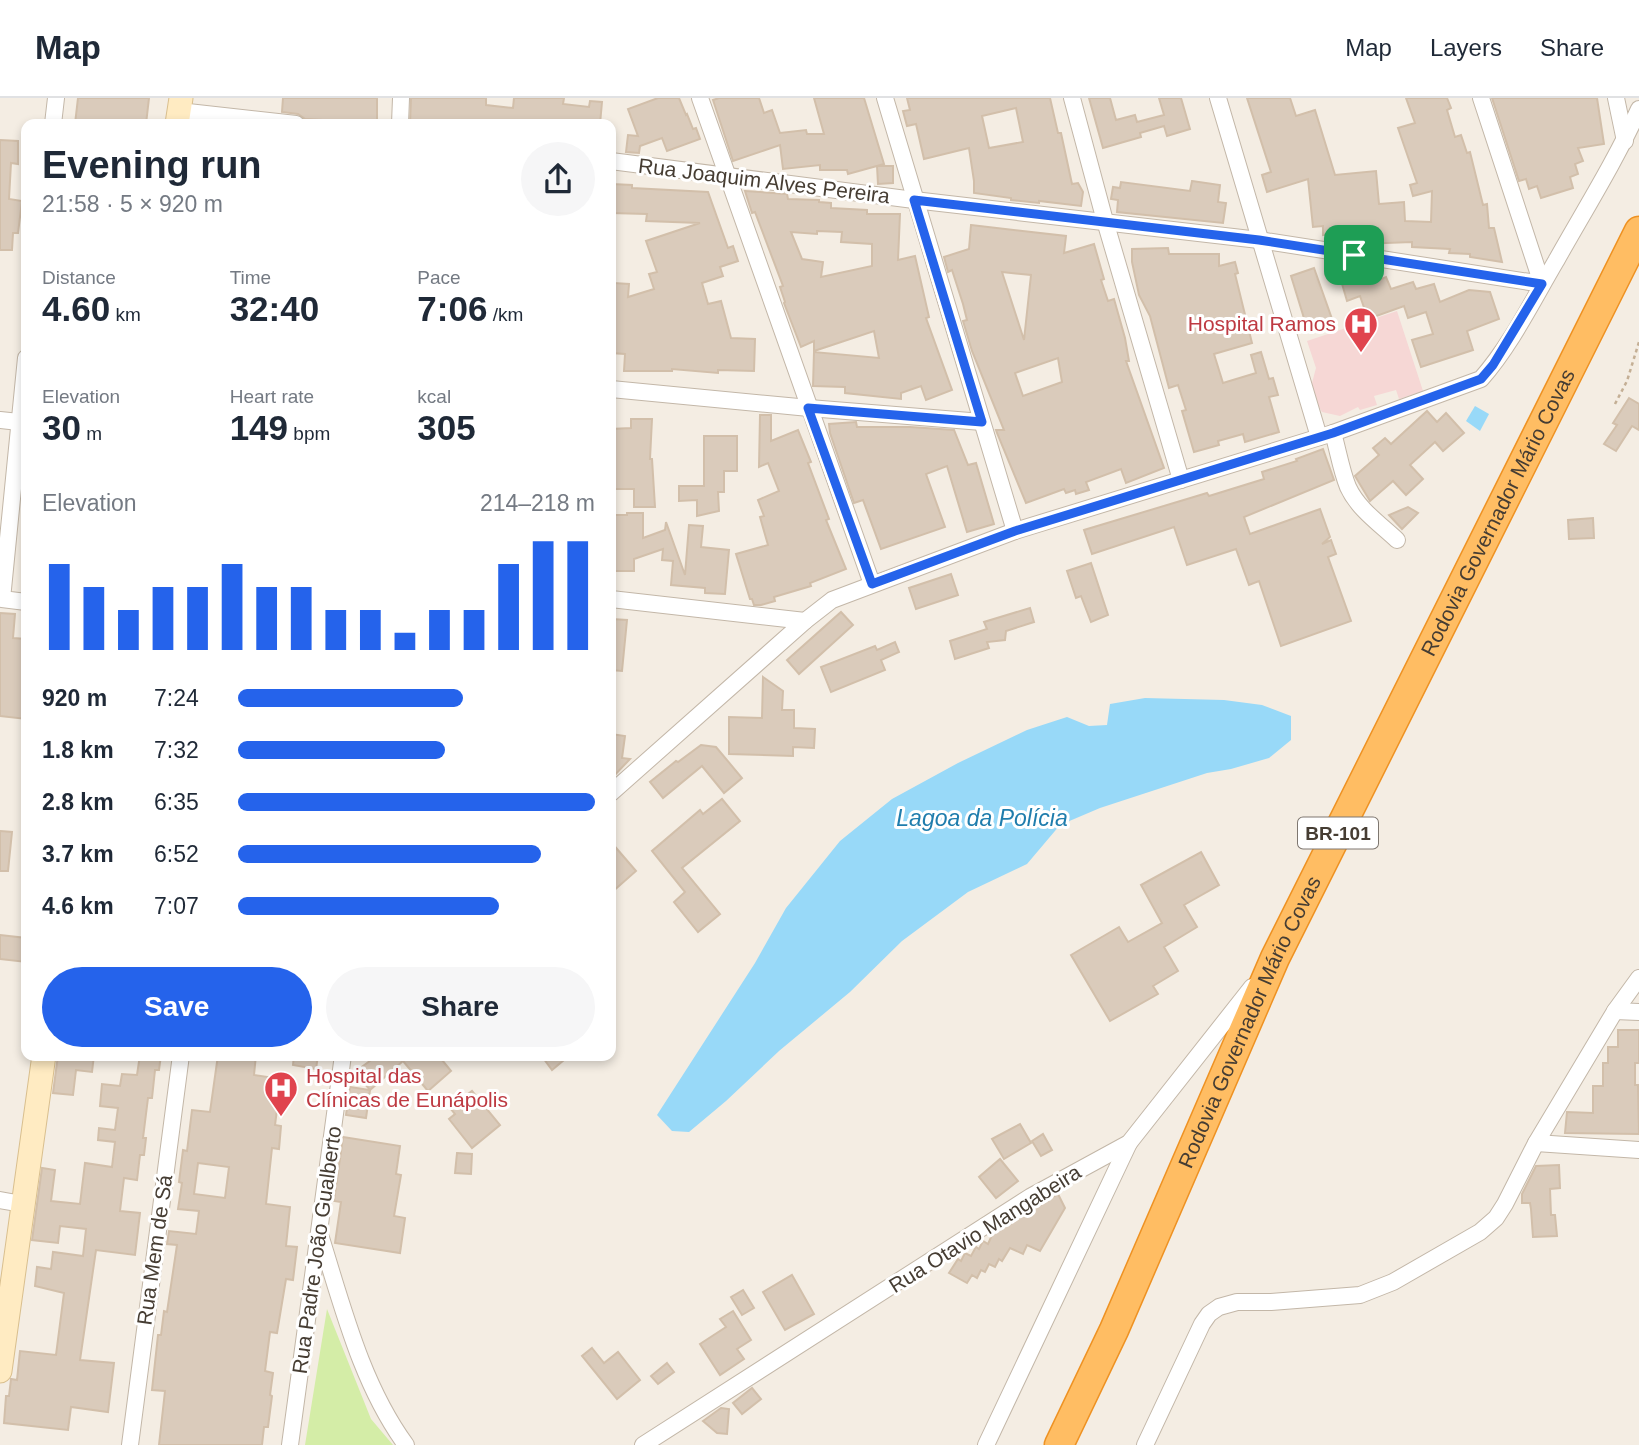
<!DOCTYPE html>
<html lang="en">
<head>
<meta charset="utf-8">
<style>
  :root { --surface:#fff; --page:#f6f6f7; --text:#1f2937; --muted:#747a83; --line:#e0e1e3; --accent:#2563eb }
  body { margin:0; font-family:Arial,sans-serif; background:var(--page); color:var(--text); height:100vh; display:flex; flex-direction:column; font-size:26px; white-space:nowrap }
  * { box-sizing:border-box; margin:0 }
  p { font-size:23px; color:var(--muted) }
  .icon { flex:none; width:38px; height:38px; fill:none; stroke:currentColor; stroke-width:2; stroke-linecap:round; stroke-linejoin:round }
  .map { position:relative; flex:1; overflow:hidden }
  .side { position:absolute; left:21px; top:21px; width:595px; height:942px; display:flex; flex-direction:column; background:var(--surface); border-radius:14px; box-shadow:0 4px 10px #0003 }
  .side>* { flex:none }
  .pin { position:absolute; display:grid; place-items:center; width:60px; height:60px; color:#fff; margin:-30px; border-radius:14px; box-shadow:0 4px 10px #0006 }
  .round { display:grid; place-items:center; flex:none; width:74px; height:74px; border-radius:37px; background:var(--page) }
  .overview { display:flex; align-items:center; justify-content:space-between; height:119px; padding:0 21px }
  h1 { font-size:38px; font-weight:600; line-height:52px }
  .stats { display:grid; grid-template-columns:repeat(3,1fr); gap:10px; height:119px; padding:7px 21px }
  .stats div { display:grid; align-content:center }
  .stats b { font-size:35px; font-weight:600 }
  .stats small { font-size:19px; font-weight:400 }
  .stats p { font-size:19px }
  .chart { height:196px; padding:14px 21px }
  .chart p { display:flex; justify-content:space-between }
  .chart svg { width:100%; height:126px; margin-top:7px; stroke:var(--accent); stroke-width:6 }
  .cta { display:flex; gap:14px; margin-top:auto; padding:14px 21px }
  .cta a { flex:1; height:80px; border-radius:42px; background:var(--accent); color:#fff; font-size:28px; font-weight:600; line-height:80px; text-align:center }
  .cta a+a { background:var(--page); color:var(--text) }
  ul { padding:0 21px; list-style:none; font-size:23px }
  li { display:grid; grid-template-columns:112px 84px 1fr; align-items:center; height:52px }
  li i { height:18px; border-radius:9px; background:var(--accent) }
  header { display:flex; align-items:center; gap:42px; box-sizing:border-box; height:98px; padding:0 35px; background:var(--surface); border-bottom:2px solid var(--line) }
  header strong { font-size:33px }
  nav { display:flex; gap:38px; margin-inline-start:auto; font-size:24px }
  .map>svg:first-child { display:block }
</style>
</head>
<body>
<header>
<strong>Map</strong>
<nav><a>Map</a><a>Layers</a><a>Share</a></nav>
</header>
<div class="map">
<svg width="1639" height="1347" viewBox="0 0 1639 1347">
  <rect width="100%" height="100%" fill="#f4ede3"/>
  <!-- medical -->
  <path fill="#f6d7d5" d="M1397,213L1423,293L1399,301L1396,292L1374,298L1377,307L1360,312L1358,309L1340,318L1322,314L1313,299L1312,285L1316,270L1307,243Z"/>
  <!-- green -->
  <path fill="#d4eda7" d="M327,1211L371,1321L393,1347H305Z"/>
  <!-- water -->
  <g fill="#98d9f8">
    <path d="M1475,308L1489,316L1480,333L1466,323Z"/>
    <path d="M1145,600L1224,602L1262,607L1291,618V642L1269,660L1231,671L1207,675L1100,710L1060,727L1027,766L968,794L902,843L850,894L779,953L726,1003L689,1034L672,1033L657,1017L755,865L786,810L840,743L892,701L958,665L1027,632L1067,619L1089,628L1107,627L1110,606Z"/>
  </g>
  <!-- building -->
  <g fill="#dacbbb" stroke="#d2bfaa" stroke-width="2" fill-rule="evenodd">
    <path d="M78,0H149L146,26H75Z"/>
    <path d="M283,0H377V23L357,22V26H323L322,22L305,21L298,16L282,14Z"/>
    <path d="M411,0H486V7L513,10L514,0H564L563,6L589,9L590,3L602,4L600,26H410Z"/>
    <path d="M658,0H679L686,17L687,16L693,31L696,30L700,41L667,53L662,40L640,48L639,55L626,54L628,37L638,38L628,11Z"/>
    <path d="M719,0H759L764,15L772,12L780,35L806,32L807,36H824L814,0H864L884,66L848,76L847,72H820V67L783,71L780,47L733,63L713,2Z"/>
    <path d="M907,0H1050L1058,35H1061L1072,86L1078,85L1083,94L1081,108L1039,103V105L1011,102V100L974,95V83L969,50L924,61L916,26L907,28L903,13L910,12ZM1016,10L1023,44L989,50L982,18Z"/>
    <path d="M1089,0H1110L1116,22L1135,17L1137,24L1164,17L1159,0H1181L1190,31L1167,38L1164,28L1140,35L1141,39L1103,50Z"/>
    <path d="M1247,0H1290L1296,18L1315,12L1335,77L1376,73L1379,106L1404,104L1405,123L1431,124L1432,93L1413,98L1410,87L1417,85L1398,30L1415,25L1406,0H1447L1451,10L1447,12L1455,39L1461,37L1467,55L1470,54L1483,107L1487,106L1489,130H1494L1502,164L1470,159V156L1449,155L1450,151L1412,149V144L1360,146L1359,140L1329,142V136L1323,137V128L1313,129L1308,81L1267,94L1262,77L1271,74Z"/>
    <path d="M1492,0H1597L1604,46L1578,50L1583,63L1575,66L1578,76L1570,79L1573,90L1541,100L1537,88L1529,91L1526,81L1519,83Z"/>
    <path d="M0,42L18,43V66L11,65L9,101L22,103L18,135H13L12,152H0Z"/>
    <path d="M877,68H893V85L878,86Z"/>
    <path d="M1192,83L1220,87L1218,104L1226,105L1223,125L1117,114L1118,102L1111,101L1113,89L1120,90L1121,84L1190,93Z"/>
    <path d="M611,86L632,87V90L708,94L728,150L733,148L738,163L720,169L723,178L702,185L708,206L721,203L731,240L755,241L754,273L718,272V275L672,271V273H624L625,256L611,255V215L613,216L614,185L629,186L628,199L654,191L649,176L657,174L646,143L700,125L646,123L647,116L611,115Z"/>
    <path d="M745,93L787,96L788,101L819,102V104L831,105V110L867,112V116H900L898,162L915,158L929,219L926,220L952,292L926,302L921,288L901,295V301L845,295V289L813,288L814,254L879,260L874,233L814,253V243L801,249L784,205L785,204L780,189L783,188L755,114L752,115ZM817,133L842,134L841,144L872,146V168L821,179L823,164L802,161L791,134L817,136Z"/>
    <path d="M971,127L1066,138L1064,155L1094,146L1104,181L1101,182L1108,203L1114,201L1125,240L1129,263H1126L1164,370L1126,385L1121,371L1086,384L1089,392L1076,396L1075,392L1066,395L1064,391L1026,405L997,335L996,332H1004L972,253L963,223L967,222L963,206L952,172L948,174L944,159L969,151ZM1002,174L1031,177L1024,242ZM1058,260L1062,284L1023,298L1015,275Z"/>
    <path d="M1168,150L1169,156H1219V168L1235,164L1238,175L1235,176L1252,245L1214,256L1223,285L1256,275L1251,257L1261,254L1269,281L1273,280L1278,297L1269,299L1279,334L1245,344L1243,336L1218,343L1219,347L1194,354L1182,313L1186,312L1178,287L1169,290L1150,218L1139,197L1132,164V151Z"/>
    <path d="M1314,170L1332,221L1307,230L1291,178Z"/>
    <path d="M1338,172L1374,176L1377,183L1386,179L1391,191L1413,184L1416,191L1434,186L1440,204L1469,192L1490,194L1499,221L1467,233L1473,252L1421,269L1412,242L1433,236L1426,214L1408,220L1404,208L1368,221L1360,198L1347,203Z"/>
    <path d="M1629,300L1639,306V332L1632,328L1616,353L1604,346L1617,327L1613,325Z"/>
    <path d="M1427,313L1437,324L1446,315L1464,335L1443,353L1435,344L1410,367L1423,381L1406,397L1393,383L1370,403L1355,378L1379,357L1373,350L1385,340L1391,346Z"/>
    <path d="M760,317H771V343L798,332L811,364L808,365L829,421L826,422L846,471L810,485L811,488L774,499L775,503L761,507H754L752,501H750L736,456L768,447L760,419L764,418L758,402L779,393L768,365L759,369Z"/>
    <path d="M631,321H652L650,361H652L655,409H634V391H611V331L631,330Z"/>
    <path d="M856,324L857,329H910L954,332L968,367L976,365L994,426L967,434L947,368L926,376L945,429L881,451L863,402L854,405L830,335L829,326Z"/>
    <path d="M704,338H737V373H724V394H718L719,413L697,418V402L679,403V388H704Z"/>
    <path d="M1323,351L1334,382L1244,419L1250,436L1320,411L1330,439L1322,446L1331,442L1336,456L1328,459L1351,523L1281,548L1259,483L1249,487L1236,451L1187,467L1174,429L1092,456L1084,432L1207,395L1209,398L1264,381L1262,374L1297,363L1296,361Z"/>
    <path d="M1408,409L1418,415L1402,431L1389,417Z"/>
    <path d="M627,415H643V440L665,432L666,424L685,477L689,427L703,428L701,449L729,452L725,496L705,495V490L671,487L673,463L662,462L663,451L634,461V473H611V417H627Z"/>
    <path d="M1593,420L1594,440L1569,441L1568,422Z"/>
    <path d="M1091,465L1108,517L1091,524L1081,498L1076,500L1067,473Z"/>
    <path d="M951,476L958,497L916,511L909,490Z"/>
    <path d="M1030,510L1034,524L1006,533L1005,542L987,544L989,550L955,561L950,543L987,531L984,524Z"/>
    <path d="M841,514L853,527L799,576L787,562Z"/>
    <path d="M0,515L15,516L13,540L26,541V621L0,618Z"/>
    <path d="M611,521L627,522L622,573L611,572Z"/>
    <path d="M895,544L899,554L881,562L885,572L831,594L821,569L875,548L877,552Z"/>
    <path d="M763,579L783,593L782,612H794V630L815,631L814,650L793,649V658L729,656V619L762,620Z"/>
    <path d="M611,636L625,638L622,660L630,661L611,681Z"/>
    <path d="M701,647L716,649L742,680L724,695L702,668L663,700L650,684L676,663L678,664Z"/>
    <path d="M722,701L740,723L682,770L720,816L698,834L674,804L685,794L652,753L700,712L703,716Z"/>
    <path d="M0,733L12,734L8,773H0Z"/>
    <path d="M611,744L636,773L611,795Z"/>
    <path d="M1201,754L1219,787L1184,807L1197,829L1164,849L1178,873L1153,888L1158,896L1110,923L1071,857L1119,829L1128,844L1162,825L1141,787Z"/>
    <path d="M0,837L26,840V864L0,861Z"/>
    <path d="M1618,932H1639V965H1635V987H1638L1639,1036L1565,1035L1567,1014L1593,1015V988H1603V965H1608V949H1618Z"/>
    <path d="M58,957H94L92,974L76,972L73,997L53,995Z"/>
    <path d="M140,957H161L159,972H155L152,1000H148L143,1040H146L144,1057H140L137,1082L124,1080L120,1113L140,1115L135,1157L96,1152L80,1262L114,1265L108,1314L71,1309L68,1332L4,1325L6,1298H9L11,1281L17,1282L20,1253L56,1257L64,1195L35,1188L37,1169L51,1171L53,1154L83,1158L86,1131L60,1128L58,1145L32,1142L42,1070L55,1072L51,1103L80,1106L85,1065L112,1069L115,1044L98,1042L99,1030L115,1032L118,1010L100,1008L102,986L120,988L122,976L137,977Z"/>
    <path d="M218,957H256L254,977L281,981L275,1027L281,1028L279,1051L272,1050L266,1106L290,1109L286,1148L297,1149L293,1182L286,1181L277,1235L270,1234L265,1273L273,1275L270,1297L272,1298L268,1329H264L262,1347H159L165,1293L152,1292L158,1237H161L164,1213L167,1214L177,1147L167,1146L169,1133L196,1136L199,1113L178,1111L182,1085L179,1084L183,1052L187,1053L192,1012L210,1014ZM198,1065L229,1069L225,1100L194,1096Z"/>
    <path d="M294,957H318L316,971L293,967Z"/>
    <path d="M378,957H438L451,973L428,993L403,963L370,992L355,974Z"/>
    <path d="M541,957H570L552,972Z"/>
    <path d="M350,989L370,992L366,1020L346,1017Z"/>
    <path d="M472,993L500,1027L472,1050L449,1021L455,1016L450,1010Z"/>
    <path d="M1020,1026L1031,1045L1004,1061L992,1041Z"/>
    <path d="M1043,1036L1052,1052L1041,1058L1032,1043Z"/>
    <path d="M343,1039L400,1048L396,1076L401,1077L394,1118L405,1120L400,1155L335,1145L341,1104L334,1103Z"/>
    <path d="M457,1055L472,1056L471,1076L455,1075Z"/>
    <path d="M1000,1061L1018,1083L996,1100L979,1079Z"/>
    <path d="M1559,1067L1560,1090L1550,1091L1551,1117H1555L1557,1138L1533,1139L1531,1111L1530,1105H1522V1096L1536,1068Z"/>
    <path d="M1058,1096L1065,1110L1040,1153L1027,1147L1023,1156L1010,1150L1002,1163L999,1161L995,1169L989,1166L985,1174L981,1172L977,1180L972,1177L967,1185L949,1175L958,1161L961,1163L965,1155L971,1158L976,1149L979,1151L983,1143L988,1146L993,1135Z"/>
    <path d="M792,1177L814,1216L785,1232L763,1194Z"/>
    <path d="M743,1192L754,1210L742,1217L731,1199Z"/>
    <path d="M733,1213L751,1242L737,1251L744,1261L720,1277L700,1246L726,1229L720,1221Z"/>
    <path d="M592,1250L604,1265L618,1254L640,1282L617,1301L582,1258Z"/>
    <path d="M667,1265L674,1274L658,1286L651,1278Z"/>
    <path d="M752,1290L761,1301L742,1316L733,1305Z"/>
    <path d="M721,1310L729,1311L727,1336L717,1335L703,1323Z"/>
  </g>
  <g fill="none" stroke-linecap="round" stroke-linejoin="round">
    <!-- street casing -->
    <g stroke="#c3b7a8" stroke-width="18">
      <g id="street">
        <path d="M700,0L872,486"/>
        <path d="M885,0L1015,433"/>
        <path d="M1072,0L1105,123L1181,382"/>
        <path d="M1218,0L1319,339"/>
        <path d="M1481,0L1542,186"/>
        <path d="M1616,0L1625,43"/>
        <path d="M179,13L296,26"/>
        <path d="M53,26L56,0"/>
        <path d="M400,26L401,0"/>
        <path d="M611,63L914,102L1259,142L1542,186"/>
        <path d="M26,260L2,501L26,504"/>
        <path d="M611,291L809,310L982,324"/>
        <path d="M0,322L19,324"/>
        <path d="M1333,335C1338,352 1341,372 1348,389C1358,411 1380,426 1397,442"/>
        <path d="M611,501L805,523"/>
        <path d="M611,695L805,523L832,502L1015,433L1333,335L1481,281C1511,247 1533,202 1556,163C1584,113 1615,64 1639,11"/>
        <path d="M1615,913L1639,914"/>
        <path d="M1536,1045L1639,1052"/>
        <path d="M0,1102L22,1106"/>
        <path d="M321,1140C343,1210 362,1287 406,1347"/>
        <path d="M130,1347L181,957"/>
        <path d="M290,1347L343,957"/>
        <path d="M643,1347L1030,1099L1129,1045L1252,889"/>
        <path d="M986,1347L1129,1045"/>
        <path d="M1145,1347L1202,1226L1209,1216L1219,1209L1237,1204H1271L1360,1197L1393,1184L1480,1134L1496,1120L1505,1106L1536,1045L1615,913L1639,880"/>
      </g>
    </g>
    <!-- secondary casing -->
    <g stroke="#d9bf8e" stroke-width="25">
      <g id="secondary">
        <path d="M177,26L181,0"/>
        <path d="M0,1273L44,957"/>
      </g>
    </g>
    <!-- highway casing -->
    <g stroke="#ee9223" stroke-width="31">
      <g id="highway">
        <path id="s1" d="M1059,1347L1114,1232L1275,860L1639,133"/>
      </g>
    </g>
    <!-- path -->
    <path stroke="#c4af95" stroke-width="2.5" stroke-dasharray="3.5 3.5" stroke-linecap="butt" d="M1615,306L1627,283L1639,244"/>
    <!-- street -->
    <use href="#street" stroke="#fff" stroke-width="16"/>
    <!-- secondary -->
    <use href="#secondary" stroke="#ffebc2" stroke-width="23"/>
    <!-- highway -->
    <use href="#highway" stroke="#ffbd63" stroke-width="28"/>
  </g>
  <g fill="none" stroke-linecap="round" stroke-linejoin="round">
    <!-- route casing -->
    <g stroke="#fff" stroke-width="14">
      <path id="route" d="M914,102L1259,142L1542,186L1493,267L1481,281L1333,335L1015,433L872,486L808,310L982,324Z"/>
    </g>
    <!-- route -->
    <use href="#route" stroke="#2563eb" stroke-width="9"/>
  </g>
  <!-- icons -->
  <defs>
    <g id="hospital-pin" transform="scale(1.75)"><path d="M0 17L-7.5 6A9.5 9.5 0 1 1 7.5 6Z" fill="#e0444e" stroke="#fff"/><path d="M-5-5h3v3.5h4V-5h3V5h-3V1.5h-4V5h-3Z" fill="#fff"/></g>
  </defs>
  <g fill-rule="evenodd">
    <use href="#hospital-pin" x="1361" y="226"/>
    <use href="#hospital-pin" x="281" y="990"/>
  </g>
  <g text-anchor="middle" stroke-width="6" stroke-linejoin="round" paint-order="stroke">
    <!-- shield labels -->
    <rect fill="#fff" stroke="#7e7770" stroke-width="2" x="1298" y="719.5" width="80" height="31" rx="5"/>
    <g font-size="19" font-weight="bold" fill="#463d33">
      <text x="1338" y="742">BR-101</text>
    </g>
    <!-- street labels -->
    <g font-size="21" fill="#463d33" stroke="#fff">
      <text transform="translate(764 83) rotate(7)" y="7">Rua Joaquim Alves Pereira</text>
      <text dy="7" stroke="none"><textPath href="#s1" startOffset="1031">Rodovia Governador Mário Covas</textPath></text>
      <text dy="7" stroke="none"><textPath href="#s1" startOffset="464">Rodovia Governador Mário Covas</textPath></text>
      <text transform="translate(985 1131) rotate(-32)" y="7">Rua Otavio Mangabeira</text>
      <text transform="translate(155 1152) rotate(-82)" y="7">Rua Mem de Sá</text>
      <text transform="translate(317 1152) rotate(-82)" y="7">Rua Padre João Gualberto</text>
    </g>
    <!-- health labels -->
    <g font-size="21" fill="#be3a42" stroke="#fff" text-anchor="end">
      <text x="1336" y="233">Hospital Ramos</text>
      <text x="306" y="985" text-anchor="start">Hospital das<tspan x="306" dy="24">Clínicas de Eunápolis</tspan></text>
    </g>
    <!-- water labels -->
    <g font-size="23" font-style="italic" fill="#1f7dad" stroke="#fff">
      <text x="982" y="728">Lagoa da Polícia</text>
    </g>
  </g>
</svg>
<div class="pin" style="left:1354px;top:157px;background:#1e9e55"><svg class="icon" aria-label="arrive" viewBox="0 0 24 24"><path d="M6 21V4h12l-3 4 3 4H6"/></svg></div>
<section class="side">
<div class="overview"><div><h1>Evening run</h1><p>21:58 · 5 × 920 m</p></div><a class="round"><svg class="icon" aria-label="share" viewBox="0 0 24 24"><path d="M12 15V3M7 8l5-5 5 5M5 13v7h14v-7"/></svg></a></div>
<div class="stats">
<div><p>Distance</p><b>4.60<small> km</small></b></div>
<div><p>Time</p><b>32:40</b></div>
<div><p>Pace</p><b>7:06<small> /km</small></b></div>
</div>
<div class="stats">
<div><p>Elevation</p><b>30<small> m</small></b></div>
<div><p>Heart rate</p><b>149<small> bpm</small></b></div>
<div><p>kcal</p><b>305</b></div>
</div>
<div class="chart"><p><span>Elevation</span>214–218 m</p>
<svg viewBox="0 0 160 44" preserveAspectRatio="none"><path d="M5 44V14M15 44V22M25 44V30M35 44V22M45 44V22M55 44V14M65 44V22M75 44V22M85 44V30M95 44V30M105 44V38M115 44V30M125 44V30M135 44V14M145 44V6M155 44V6"/></svg>
</div>
<ul>
<li><b>920 m</b>7:24<i style="width:63%"></i></li>
<li><b>1.8 km</b>7:32<i style="width:58%"></i></li>
<li><b>2.8 km</b>6:35<i style="width:100%"></i></li>
<li><b>3.7 km</b>6:52<i style="width:85%"></i></li>
<li><b>4.6 km</b>7:07<i style="width:73%"></i></li>
</ul>
<div class="cta"><a>Save</a><a>Share</a></div>
</section>
</div>
</body>
</html>
